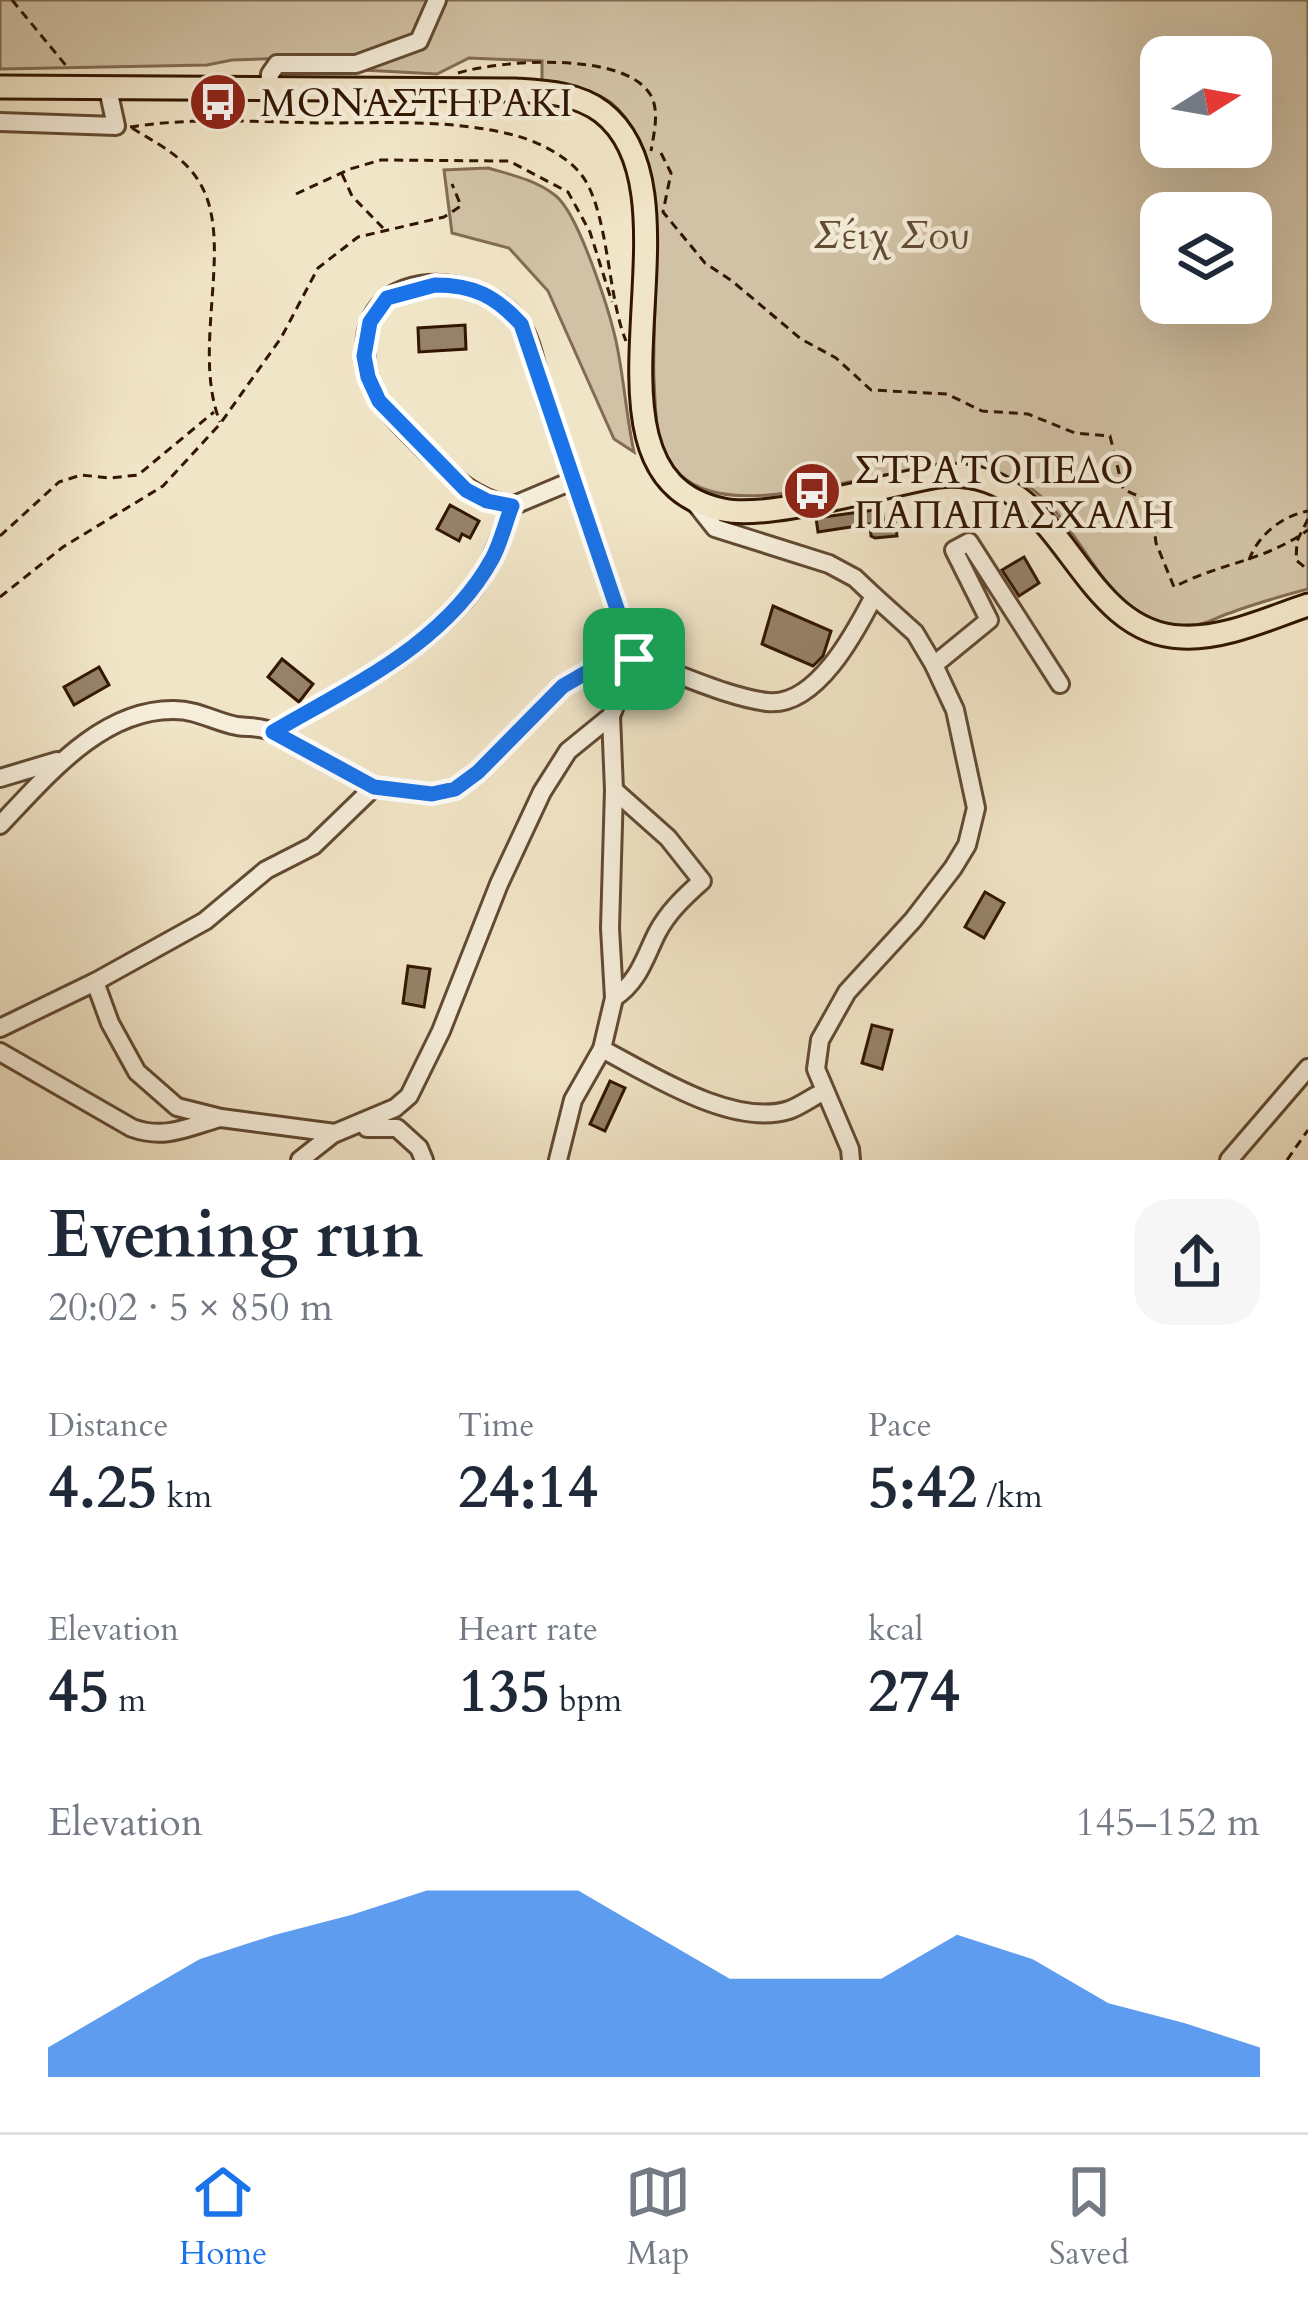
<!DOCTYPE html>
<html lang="en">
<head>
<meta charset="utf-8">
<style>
  :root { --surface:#fff; --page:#f6f6f7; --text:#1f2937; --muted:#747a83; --line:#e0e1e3; --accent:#1a73e8 }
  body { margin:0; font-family:Cardo,serif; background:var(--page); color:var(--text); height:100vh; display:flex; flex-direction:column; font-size:45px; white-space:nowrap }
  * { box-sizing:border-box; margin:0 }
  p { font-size:39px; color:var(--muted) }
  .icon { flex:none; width:66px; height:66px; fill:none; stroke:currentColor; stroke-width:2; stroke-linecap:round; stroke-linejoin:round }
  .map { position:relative; height:1160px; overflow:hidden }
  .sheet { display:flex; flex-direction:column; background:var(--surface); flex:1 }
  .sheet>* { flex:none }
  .needle { width:78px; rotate:79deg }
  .fabs { position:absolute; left:1140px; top:36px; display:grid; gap:24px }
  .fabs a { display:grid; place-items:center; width:132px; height:132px; border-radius:24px; background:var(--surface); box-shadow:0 12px 48px #0002; font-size:60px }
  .pin { position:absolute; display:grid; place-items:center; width:102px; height:102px; color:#fff; margin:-51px; border-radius:24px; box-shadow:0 6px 18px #0006 }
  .round { display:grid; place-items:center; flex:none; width:126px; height:126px; border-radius:36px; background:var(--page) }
  .summary { display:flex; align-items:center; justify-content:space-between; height:204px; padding:0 48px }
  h1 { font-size:66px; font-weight:700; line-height:90px }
  .metrics { display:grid; grid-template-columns:repeat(3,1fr); gap:18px; height:204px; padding:12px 48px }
  .metrics div { display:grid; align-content:center }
  .metrics b { font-size:60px; font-weight:700 }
  .metrics small { font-size:33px; font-weight:400 }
  .metrics p { font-size:33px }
  .chart { height:336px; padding:24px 48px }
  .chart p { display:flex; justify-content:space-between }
  .chart svg { width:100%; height:216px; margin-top:12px; fill:var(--accent); opacity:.7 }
  .tab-bar { display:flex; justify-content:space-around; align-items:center; height:168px; border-top:3px solid var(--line); background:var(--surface); font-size:33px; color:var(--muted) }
  .tab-bar a { display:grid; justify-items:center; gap:6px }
  .tab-bar .current { color:var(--accent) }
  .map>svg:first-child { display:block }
</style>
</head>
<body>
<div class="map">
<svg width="1308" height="1160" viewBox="0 0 1308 1160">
  <rect width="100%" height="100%" fill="#f1e5c7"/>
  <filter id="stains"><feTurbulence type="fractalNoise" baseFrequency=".00167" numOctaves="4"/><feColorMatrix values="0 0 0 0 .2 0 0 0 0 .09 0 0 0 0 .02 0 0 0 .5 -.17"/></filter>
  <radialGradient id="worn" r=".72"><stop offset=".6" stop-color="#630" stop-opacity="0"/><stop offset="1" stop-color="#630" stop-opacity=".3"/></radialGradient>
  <!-- green -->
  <g fill="#d1c2a5" stroke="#826c53" stroke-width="3" fill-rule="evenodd">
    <path d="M0,0H1308V589C1282,596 1256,603 1230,613C1219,616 1207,624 1196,625C1110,640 1086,524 1029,487C1015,478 986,470 969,468C889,456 726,537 673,467C654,442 656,411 654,380C651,306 673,163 617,108C598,89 567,86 542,81V61L469,58L437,74L324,68L288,58L232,60L207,65L0,69ZM1161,57H1251V147H1161ZM1161,213H1251V303H1161Z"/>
    <path d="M488,168C512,175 536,180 556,196C579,215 609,310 616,341C624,378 626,415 634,452L614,439L548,291L509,248L452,233L444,170Z"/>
  </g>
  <!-- building -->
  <g fill="#958268" stroke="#321601" stroke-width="3">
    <path d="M465,325L466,349L419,352L418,328Z"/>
    <path d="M450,505L479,521L470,538L462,534L459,541L437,529Z"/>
    <path d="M882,509L884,523L895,522L897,536L875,538L871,536L870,524L818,532L816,518Z"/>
    <path d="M1024,557L1039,583L1019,596L1002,570Z"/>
    <path d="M773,606L831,631L823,656L813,666L762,644Z"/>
    <path d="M282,659L313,684L299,702L268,677Z"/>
    <path d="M99,667L109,685L74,705L64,687Z"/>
    <path d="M985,892L1004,903L984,938L965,927Z"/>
    <path d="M408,966L430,969L424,1007L403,1003Z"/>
    <path d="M872,1025L892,1030L882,1069L862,1063Z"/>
    <path d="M610,1081L625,1088L605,1131L590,1124Z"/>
  </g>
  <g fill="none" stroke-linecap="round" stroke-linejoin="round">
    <!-- minor casing -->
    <g stroke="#624a32" stroke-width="22">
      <g id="minor">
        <path d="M269,87L270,74L277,64H356L419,41L437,0"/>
        <path d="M0,122L116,126L108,89"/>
        <path d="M512,506C471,498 451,475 422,447C408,432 390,417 379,399C361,371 357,321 388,298C425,270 495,286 520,323C532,341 535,364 541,384C550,416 563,448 574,480"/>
        <path d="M934,665L989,620L954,550L969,542L1060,684"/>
        <path d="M611,716L614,790L610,928L614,998L602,1049C650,1074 733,1128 789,1110C801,1106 812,1097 823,1092"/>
        <path d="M273,732L374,787L432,794L455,789L478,773L563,686L596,667L634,659L611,716L568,751L542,792L499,884L441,1031L409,1096L395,1108L333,1134L300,1160"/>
        <path d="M0,778L57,761"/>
        <path d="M0,825C46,777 101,709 174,710C198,710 215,722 237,726C251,728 260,726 273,732C342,691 421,656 472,591C491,566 501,536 512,506L574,480L634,659C677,672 723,696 767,702C816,708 856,631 874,596L855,578L829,564L715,528L692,499"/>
        <path d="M95,982L205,921L266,870L313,846L374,787"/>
        <path d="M614,998C639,981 644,959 657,933C668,912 684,897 702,881L668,838L614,790"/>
        <path d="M0,1028L95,982L110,1023L137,1072L177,1107L221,1118L335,1133"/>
        <path d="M0,1052L132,1128C166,1140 187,1127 220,1118"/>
        <path d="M367,1128H397L419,1148L424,1160"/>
        <path d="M558,1160L573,1100L602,1049"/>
        <path d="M851,1160L850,1149L816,1069L820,1040L847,992L913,920L953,868L967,845L976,808L955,710L934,665L915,633L874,596"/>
        <path d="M1229,1160L1308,1068"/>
      </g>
    </g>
    <!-- major casing -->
    <g stroke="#321601" stroke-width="27">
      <path id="major" d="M0,87L515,90C545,92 577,93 602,112C712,197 558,476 723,510C772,520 884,485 939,476C1065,463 1072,633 1182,637C1225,639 1269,618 1308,605"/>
    </g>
    <!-- path -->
    <g stroke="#321601" stroke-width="3" stroke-dasharray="9 6" stroke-linecap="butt">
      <path d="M12,0L68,68"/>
      <path d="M458,73C500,60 623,51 650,94C660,110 654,133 651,151"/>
      <path d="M130,127C194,117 258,122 323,123C386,123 456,119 517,136C538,142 565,155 580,173C609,208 607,296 626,341"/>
      <path d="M132,128C156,143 183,156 198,180C237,239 190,347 220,422"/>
      <path d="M661,153L671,173L663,212L705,263L732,281L801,339L836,358L871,390L947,394L982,411L1028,414L1075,433L1110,436L1123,489L1151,502L1156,543L1174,587C1219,563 1263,562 1308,530"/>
      <path d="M342,174L352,196L383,228"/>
      <path d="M296,194L350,169L381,160L509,161L568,192L590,232L612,302"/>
      <path d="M1308,519L1297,541L1296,560L1308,570"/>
      <path d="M0,536L59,482L81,475L110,478L138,475L214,412"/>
      <path d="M1249,560C1258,535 1282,516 1308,511"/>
      <path d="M0,597L63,547L163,486L220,424L281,338L318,268L358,237L444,217L461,206L452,184"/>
      <path d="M1287,1160L1308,1130"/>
    </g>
    <!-- minor -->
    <use href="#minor" stroke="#f6eedb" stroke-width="16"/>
    <!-- major -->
    <use href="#major" stroke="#f1e5c7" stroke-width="21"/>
  </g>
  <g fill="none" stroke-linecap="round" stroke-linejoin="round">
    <!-- route casing -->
    <g stroke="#fff" stroke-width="24">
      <path id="route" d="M435,285C474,285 495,296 521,324L634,659L596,667L563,686L478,772L455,789L432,794L374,787L273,732C353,685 445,644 492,559C501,543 505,523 512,506L487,501L466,490L379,401L368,377L364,356L370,322L387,298Z"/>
    </g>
    <!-- route -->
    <use href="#route" stroke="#1a73e8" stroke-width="15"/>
  </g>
  <!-- icons -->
  <defs>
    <g id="bus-disc" transform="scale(3)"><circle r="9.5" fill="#8f2418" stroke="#f6eedb"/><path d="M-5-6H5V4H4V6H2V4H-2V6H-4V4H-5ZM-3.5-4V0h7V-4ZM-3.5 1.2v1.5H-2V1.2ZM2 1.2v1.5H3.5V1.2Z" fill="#fff"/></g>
  </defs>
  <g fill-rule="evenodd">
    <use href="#bus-disc" x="218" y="102"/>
    <use href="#bus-disc" x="812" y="491"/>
  </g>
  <g text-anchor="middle" stroke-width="9" stroke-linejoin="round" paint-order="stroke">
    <!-- poi labels -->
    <g font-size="39" fill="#321601" stroke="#f6eedb" text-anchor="start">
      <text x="260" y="116">ΜΟΝΑΣΤΗΡΑΚΙ</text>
      <text x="854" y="483">ΣΤΡΑΤΟΠΕΔΟ<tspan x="854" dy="45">ΠΑΠΑΠΑΣΧΑΛΗ</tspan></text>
    </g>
    <!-- park labels -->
    <g font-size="39" font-style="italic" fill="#624a32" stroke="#f6eedb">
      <text x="892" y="248">Σέιχ Σου</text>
    </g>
  </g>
  <rect width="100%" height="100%" filter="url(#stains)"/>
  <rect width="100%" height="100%" fill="url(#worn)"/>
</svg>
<div class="fabs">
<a><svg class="needle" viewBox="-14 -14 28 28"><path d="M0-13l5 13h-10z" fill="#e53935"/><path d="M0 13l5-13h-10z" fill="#747a83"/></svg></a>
<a><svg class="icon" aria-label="layers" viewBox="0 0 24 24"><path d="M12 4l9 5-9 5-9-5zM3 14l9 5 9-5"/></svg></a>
</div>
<div class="pin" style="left:634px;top:659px;background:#1e9e55"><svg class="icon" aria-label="arrive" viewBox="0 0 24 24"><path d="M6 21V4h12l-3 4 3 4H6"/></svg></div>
</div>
<section class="sheet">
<div class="summary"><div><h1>Evening run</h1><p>20:02 · 5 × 850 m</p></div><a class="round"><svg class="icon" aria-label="share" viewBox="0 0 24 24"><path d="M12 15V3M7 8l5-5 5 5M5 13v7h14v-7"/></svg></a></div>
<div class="metrics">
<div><p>Distance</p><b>4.25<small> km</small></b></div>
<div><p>Time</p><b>24:14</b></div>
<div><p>Pace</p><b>5:42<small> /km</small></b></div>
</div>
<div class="metrics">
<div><p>Elevation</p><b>45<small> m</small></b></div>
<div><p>Heart rate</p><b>135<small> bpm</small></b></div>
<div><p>kcal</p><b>274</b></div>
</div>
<div class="chart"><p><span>Elevation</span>145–152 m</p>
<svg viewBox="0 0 160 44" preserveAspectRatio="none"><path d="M0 44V38L10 29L20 20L30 15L40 11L50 6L60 6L70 6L80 15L90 24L100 24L110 24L120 15L130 20L140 29L150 33L160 38V44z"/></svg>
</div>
</section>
<nav class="tab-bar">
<a class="current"><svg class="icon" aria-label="home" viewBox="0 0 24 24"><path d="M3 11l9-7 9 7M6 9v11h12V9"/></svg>Home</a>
<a><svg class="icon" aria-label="map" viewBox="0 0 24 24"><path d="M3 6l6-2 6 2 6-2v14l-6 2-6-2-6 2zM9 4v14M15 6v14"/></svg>Map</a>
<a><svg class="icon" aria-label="saved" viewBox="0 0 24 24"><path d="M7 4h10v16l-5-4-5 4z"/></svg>Saved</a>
</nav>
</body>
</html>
